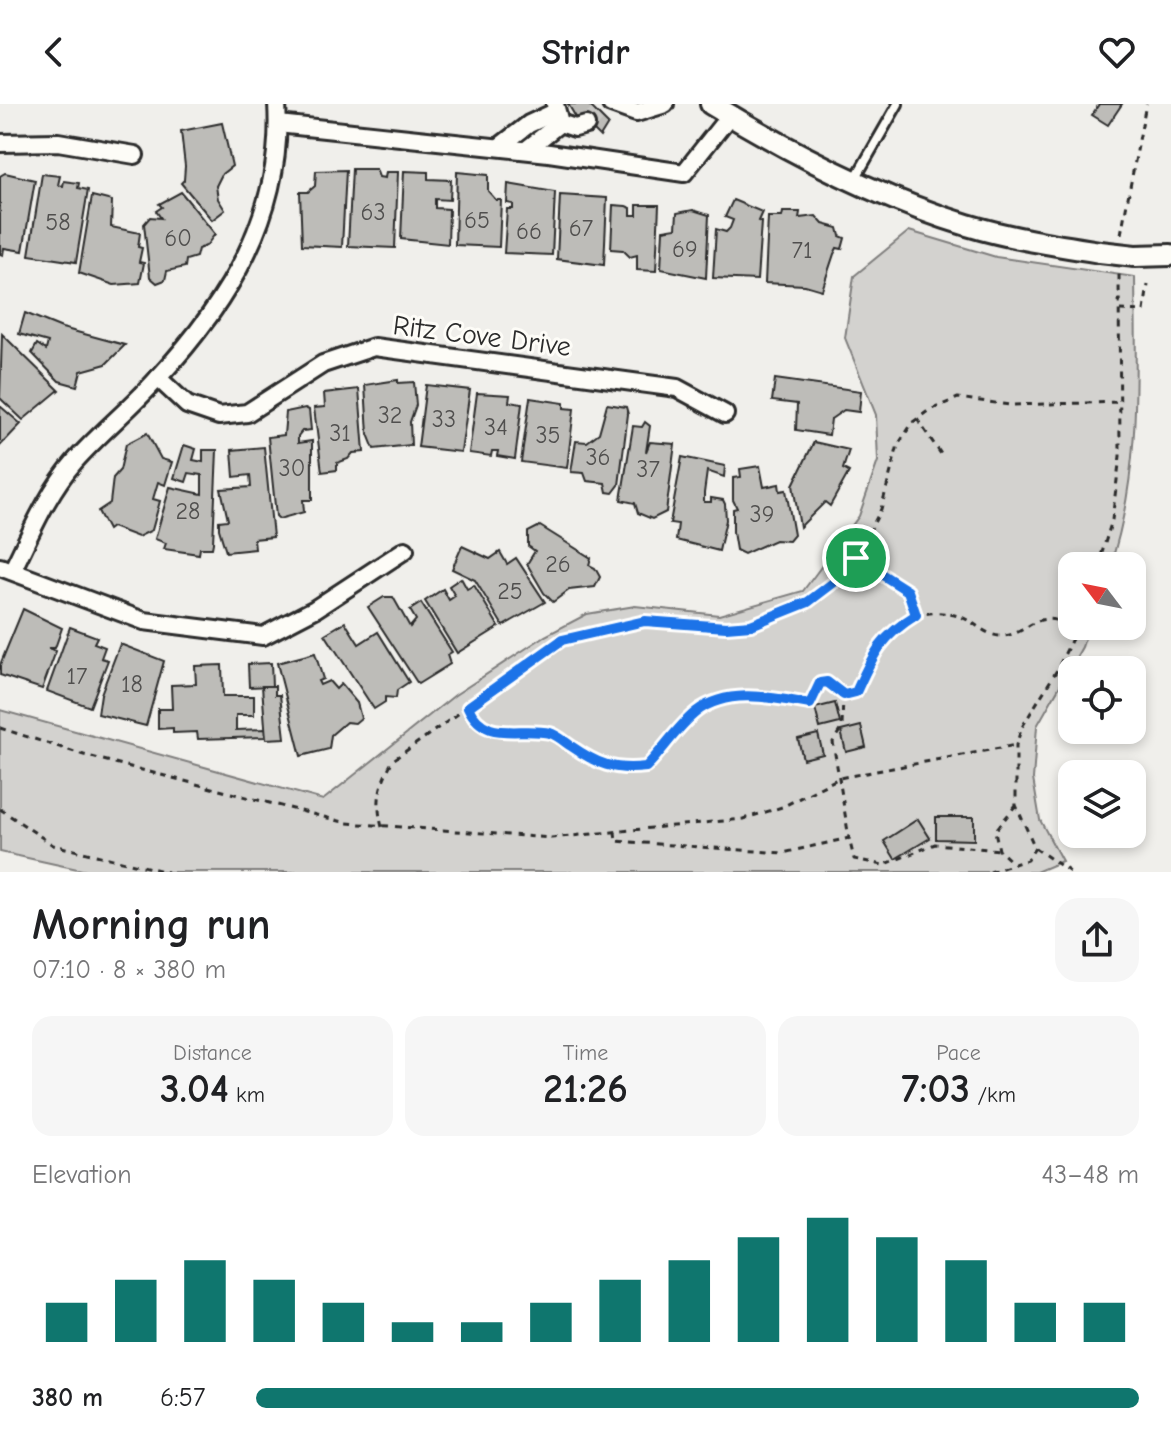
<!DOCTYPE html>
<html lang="en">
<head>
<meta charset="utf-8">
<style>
  :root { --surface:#fff; --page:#f6f6f6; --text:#202124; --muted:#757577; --accent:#0f766e }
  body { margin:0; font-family:"Comic Neue",sans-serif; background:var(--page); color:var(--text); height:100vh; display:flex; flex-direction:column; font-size:30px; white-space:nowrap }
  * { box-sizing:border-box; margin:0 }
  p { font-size:26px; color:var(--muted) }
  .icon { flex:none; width:44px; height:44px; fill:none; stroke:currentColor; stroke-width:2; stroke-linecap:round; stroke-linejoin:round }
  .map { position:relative; height:768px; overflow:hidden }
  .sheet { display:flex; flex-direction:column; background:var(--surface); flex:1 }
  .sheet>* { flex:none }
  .needle { width:52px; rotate:302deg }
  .fabs { position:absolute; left:1058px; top:448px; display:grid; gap:16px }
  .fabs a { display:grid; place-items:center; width:88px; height:88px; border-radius:16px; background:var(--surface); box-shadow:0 4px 12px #0003; font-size:40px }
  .pin { position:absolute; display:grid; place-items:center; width:68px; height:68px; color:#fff; margin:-34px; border:4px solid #fff; border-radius:50%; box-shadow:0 2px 8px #0007 }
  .round { display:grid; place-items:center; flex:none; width:84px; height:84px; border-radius:24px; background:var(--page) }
  .overview { display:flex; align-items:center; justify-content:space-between; height:136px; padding:0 32px }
  h1 { font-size:44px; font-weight:700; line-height:60px }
  .metrics { display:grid; grid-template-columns:repeat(3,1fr); gap:12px; height:136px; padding:8px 32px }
  .metrics div { display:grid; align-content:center; border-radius:20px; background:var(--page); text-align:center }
  .metrics b { font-size:40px; font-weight:700 }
  .metrics small { font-size:22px; font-weight:400 }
  .metrics p { font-size:22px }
  .chart { height:224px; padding:16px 32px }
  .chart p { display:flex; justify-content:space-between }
  .chart svg { width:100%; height:144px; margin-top:8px; stroke:var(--accent); stroke-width:6 }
  ul { padding:0 32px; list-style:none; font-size:26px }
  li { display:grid; grid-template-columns:128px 96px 1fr; align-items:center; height:60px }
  li i { height:20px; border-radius:10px; background:var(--accent) }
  header { display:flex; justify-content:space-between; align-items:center; height:104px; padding:0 32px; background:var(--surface); font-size:36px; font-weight:700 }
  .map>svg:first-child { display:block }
</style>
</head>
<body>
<header><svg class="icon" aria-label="back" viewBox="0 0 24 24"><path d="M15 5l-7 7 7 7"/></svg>Stridr<svg class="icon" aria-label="heart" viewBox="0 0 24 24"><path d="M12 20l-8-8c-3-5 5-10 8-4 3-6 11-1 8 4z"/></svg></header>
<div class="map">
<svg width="1171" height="768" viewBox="0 0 1171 768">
  <rect width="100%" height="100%" fill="#f0efeb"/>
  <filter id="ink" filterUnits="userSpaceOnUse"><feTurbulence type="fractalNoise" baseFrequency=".0125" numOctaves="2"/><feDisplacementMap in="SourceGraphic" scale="16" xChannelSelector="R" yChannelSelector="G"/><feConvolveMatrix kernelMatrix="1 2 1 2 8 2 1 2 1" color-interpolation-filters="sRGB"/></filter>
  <g filter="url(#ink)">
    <!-- green -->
    <path fill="#d3d2cf" stroke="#7f7e7d" stroke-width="2" d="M909,127L996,153L1135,173C1136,269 1141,370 1110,462H1072V522H1089L1082,543L1037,622L1033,675L1040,716L1062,757L1036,768H91L0,748V606L323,696L455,591L545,532L587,510L635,502L719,511L803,487L859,412L878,357L876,311L845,234L854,172Z"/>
    <!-- building -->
    <g fill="#bdbcb8" stroke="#2b2b2b" stroke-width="2">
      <path d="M568,0H588L608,20L600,33L580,13L577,15Z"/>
      <path d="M1099,0H1122L1108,21L1092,11Z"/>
      <path d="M222,19L232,62L222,70L216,82L218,95L225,106L212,116L181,79L184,76L185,62L181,27Z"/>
      <path d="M352,65H376L379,73L385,74L386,68H398L395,144L348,142Z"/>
      <path d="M346,66L342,143L302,141L300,88H308L315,82L316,67Z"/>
      <path d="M404,67L428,68V75L451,76L450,96L435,95V104L449,105L448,140L401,135Z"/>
      <path d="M457,68L488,71V87L496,96H501L499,143L455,141Z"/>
      <path d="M5,69L35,76L23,147L4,144L3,151L0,150V72Z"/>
      <path d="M42,70L60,72L58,81L63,82L64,77L79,79L78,84L88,86L76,158L29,151Z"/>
      <path d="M508,80L555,88L552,151L504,149L507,105H513V100L507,99Z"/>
      <path d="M181,88L215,130L206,142L198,145L196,153L186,156L185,163L167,167L165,176L157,179L150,173L144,120L150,113L161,114L156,107L162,103L159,100Z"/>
      <path d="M560,91L607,94L604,161L557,155Z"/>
      <path d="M92,92L112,97L111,123L140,129L138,143L142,144L139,158L144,159L140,179L114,181L79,169Z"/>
      <path d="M733,96L762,108L758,117L761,118L757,176L713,174L716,125L726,128L730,124L733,116L725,113Z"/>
      <path d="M613,101L626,102L631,104V111H637V101H659L656,167L637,166V151L630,153L623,146L611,145Z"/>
      <path d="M693,106L709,111L706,174L661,165L663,126L676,124L677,109Z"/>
      <path d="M783,108H800L799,114L816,112L823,120L838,124L840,132L845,134L842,145L837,144L834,150L822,186L805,181L765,179L768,113H782Z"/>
      <path d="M25,209L62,224L125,241L106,260L81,267L77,282L59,277L32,249L37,240L46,246L48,238L19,230Z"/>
      <path d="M2,230L59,286L23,316L0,294Z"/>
      <path d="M775,275L861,287L859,308L844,306L831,315L829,331L796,326L797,300L772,297Z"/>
      <path d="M398,276V279L414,278L416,301L410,318L411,341L374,345L368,330L365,281Z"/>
      <path d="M426,281L470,286L461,348L418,343Z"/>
      <path d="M359,285L364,348L353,349L348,355L337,359V366L322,368L314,304L325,303L324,289Z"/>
      <path d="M477,289L510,291L509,298L522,300L515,355L497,352L498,347H492L491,352L469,349Z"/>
      <path d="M530,294L564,299V304L574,305L567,364L521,358Z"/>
      <path d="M607,300L626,303L628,310L619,381L613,389L607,388L605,379L587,377L584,369L571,368L576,337L587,338L599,329Z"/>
      <path d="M0,302L21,320L0,342Z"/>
      <path d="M305,304L309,306L311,326L302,327L298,332V339L312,337V396H303L304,408L279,415L276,412L268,333L284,331L286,308Z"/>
      <path d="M645,318L650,322L646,348L650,338L675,340L666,408L652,415L638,409L635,399L621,396L633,322L642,323Z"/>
      <path d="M147,329L161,355L172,358L165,381L158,378L153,395L160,397L152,426L138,433L112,423L108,426L98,407L110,399L113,374L120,366L126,340Z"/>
      <path d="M814,338L849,346L843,365L849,368L830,402L825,398L800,423L793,381Z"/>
      <path d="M184,341L196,345L193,356L203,358V346H217L213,439L212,444H200L199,450L164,445L166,439L155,435L170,383L202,390V371L189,369L186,378L174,374Z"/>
      <path d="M264,343L273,433L254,435L255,445L226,448L219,425V417L228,416L221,385L251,383L250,371L234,373L232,346Z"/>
      <path d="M682,353L725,362L724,373L707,367L704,389V398H711V394L723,396L725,400L726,416L719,447L676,436L678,420L670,419Z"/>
      <path d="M760,362L764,383L779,380L780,387L786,386L794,431L789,437L775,436L744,450L736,446L733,428V405L737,404L733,396V374L741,373L740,365Z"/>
      <path d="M540,422L591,454L589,461L595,464L600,473L595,483L569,486L553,498L544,489L527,460L535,447L528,442V428Z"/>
      <path d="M462,442L490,455L500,448L507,460L516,454L545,498L503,522L475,476L452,465Z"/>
      <path d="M461,474L467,485L474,481L499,523L457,549L425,497L443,485L449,496L455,492L449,482Z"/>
      <path d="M384,493H393L410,523L416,516L410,506L421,499L452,548L447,551L450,560L418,580L368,503Z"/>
      <path d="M23,505L62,524L55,544H48L56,547L42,585L0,571V561Z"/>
      <path d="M345,518L359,540L378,528L409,578L397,586L396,594L385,593V598L374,605L325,530Z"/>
      <path d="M70,523L97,533L94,539L105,543L101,554L108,556L90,603L47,587Z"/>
      <path d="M120,540L164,557L146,622L98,610L101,590Z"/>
      <path d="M315,549L323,575L318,577L320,581L329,577L336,585L341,580L357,599L361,614L355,619L346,618L331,631L329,645L301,652L277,559Z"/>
      <path d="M271,559L272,582L249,583L248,560Z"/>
      <path d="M222,561L223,592H254V611H236V626L266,625V633L198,635L197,628L173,629V624L158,625V605H172L171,581L196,580L195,562Z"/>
      <path d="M262,582H275V591H280L285,634L266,635Z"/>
      <path d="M835,599L840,619L820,624L815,604Z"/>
      <path d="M861,622L866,643L846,648L841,627Z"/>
      <path d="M818,630L823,650L803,655L798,635Z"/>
      <path d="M936,713H974V736L936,735Z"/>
      <path d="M918,715L930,734L895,755L884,737Z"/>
    </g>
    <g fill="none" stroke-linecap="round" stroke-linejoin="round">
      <!-- minor-tunnel -->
      <path stroke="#c9c8c5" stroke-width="16" stroke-dasharray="16 8" stroke-linecap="butt" d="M586,21L597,11"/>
      <!-- service casing -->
      <g stroke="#2b2b2b" stroke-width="14">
        <path id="service" d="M855,75L898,0"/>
      </g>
      <!-- minor casing -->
      <g stroke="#2b2b2b" stroke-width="22">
        <g id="minor">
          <path d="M555,0L560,19L575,24L586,21"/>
          <path d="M611,0L636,9L665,0"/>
          <path d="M278,20L549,49L684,69L730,11"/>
          <path d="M0,39L58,38L135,51"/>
          <path d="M499,43L529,20L555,8"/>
          <path d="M526,46L560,19"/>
          <path d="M158,274L187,301L219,312L247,309L323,260L374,243L677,284L725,310"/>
          <path d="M0,463L144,517L263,532L315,505L405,446"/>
          <path d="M12,467C31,429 47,389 75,357C101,328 131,304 157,275C229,198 284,108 277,0"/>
        </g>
      </g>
      <!-- tertiary casing -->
      <g stroke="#2b2b2b" stroke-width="26">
        <g id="tertiary">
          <path d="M711,0C790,48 878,94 967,121C1010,134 1055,141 1100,148"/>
          <path d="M1135,152L1171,151"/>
        </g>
      </g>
      <!-- path -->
      <g stroke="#2b2b2b" stroke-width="3" stroke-dasharray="6 6" stroke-linecap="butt">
        <path d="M1121,130L1146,0"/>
        <path d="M1120,206L1144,207L1148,181"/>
        <path d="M917,315L943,353"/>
        <path d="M856,454L908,487L916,511"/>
        <path d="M1098,462L1112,416L1120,352L1119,169"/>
        <path d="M843,591L842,623L833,638L849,734"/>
        <path d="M468,604C485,641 519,621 550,629C557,631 565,639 571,643C597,660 614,667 646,663C663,646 677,623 696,608C728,583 773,594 810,600L820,579L827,578L844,591L856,588C876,543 898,496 958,512C974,516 985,533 1003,532C1031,530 1031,504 1072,521"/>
        <path d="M0,624L84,651L347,719L551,734L743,715L782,703L839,674L1016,641"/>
        <path d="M1016,701L995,727L999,746L1014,760L1027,756L1035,744L1016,701V641L1022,623L1057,566L1078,522"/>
        <path d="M0,705L53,741L168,768"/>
        <path d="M382,723C375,696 380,679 393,656L562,536L645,517L726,523L751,521L808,498L833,479L856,454L881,405L898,341L913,318L928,307L958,294L1010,301L1122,298"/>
        <path d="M615,728L616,737L783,749L849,734L854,755L883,761L935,740L999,746"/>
        <path d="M1035,744L1070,768"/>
        <path d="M990,768L1014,760"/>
      </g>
      <!-- service -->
      <use href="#service" stroke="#fdfcf7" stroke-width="8"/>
      <!-- minor -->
      <use href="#minor" stroke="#fdfcf7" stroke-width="16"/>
      <!-- tertiary -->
      <use href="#tertiary" stroke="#fdfcf7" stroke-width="20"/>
      <!-- tertiary-bridge casing -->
      <g stroke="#2b2b2b" stroke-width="26" stroke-linecap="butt">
        <path id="tertiary-bridge" d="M1100,148L1135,152"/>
      </g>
      <!-- tertiary-bridge -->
      <use href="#tertiary-bridge" stroke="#fdfcf7" stroke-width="20"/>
    </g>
  </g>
  <g fill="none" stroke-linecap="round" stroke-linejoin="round" filter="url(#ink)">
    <!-- route casing -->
    <g stroke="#fff" stroke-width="16">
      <path id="route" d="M856,454L908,487L916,511C880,533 873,551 856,588L844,591L827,578L820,579L810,600C774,594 728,583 696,608C677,623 663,646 646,663C614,667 597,660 571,642C565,638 557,631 550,629C518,622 485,640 468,603L562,536L645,517L726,523L751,521L808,498L833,479Z"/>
    </g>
    <!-- route -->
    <use href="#route" stroke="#1a73e8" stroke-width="10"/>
  </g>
  <g text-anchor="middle" stroke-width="6" stroke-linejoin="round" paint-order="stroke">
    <!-- number labels -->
    <g font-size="24" fill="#504f4e">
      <text x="373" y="116">63</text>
      <text x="477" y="124">65</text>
      <text x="58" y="126">58</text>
      <text x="581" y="132">67</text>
      <text x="529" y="135">66</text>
      <text x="178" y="142">60</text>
      <text x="685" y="153">69</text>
      <text x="802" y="154">71</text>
      <text x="390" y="319">32</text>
      <text x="444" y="323">33</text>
      <text x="496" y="331">34</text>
      <text x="340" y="337">31</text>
      <text x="548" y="339">35</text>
      <text x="598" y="361">36</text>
      <text x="292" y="372">30</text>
      <text x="648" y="373">37</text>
      <text x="188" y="415">28</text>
      <text x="762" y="418">39</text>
      <text x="558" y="468">26</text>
      <text x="510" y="495">25</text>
      <text x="77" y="580">17</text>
      <text x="132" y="588">18</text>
    </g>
    <!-- street labels -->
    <g font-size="28" fill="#2b2b2b" stroke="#fdfcf7">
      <text transform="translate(482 231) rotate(7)" y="10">Ritz Cove Drive</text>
    </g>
  </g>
</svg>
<div class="fabs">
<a><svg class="needle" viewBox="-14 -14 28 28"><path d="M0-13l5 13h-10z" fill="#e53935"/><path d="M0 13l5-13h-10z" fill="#757577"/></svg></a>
<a><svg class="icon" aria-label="locate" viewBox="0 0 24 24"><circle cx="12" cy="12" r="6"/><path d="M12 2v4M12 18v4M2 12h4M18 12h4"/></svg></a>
<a><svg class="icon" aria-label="layers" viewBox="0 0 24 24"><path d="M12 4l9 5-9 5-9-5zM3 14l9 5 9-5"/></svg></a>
</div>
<div class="pin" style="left:856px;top:454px;background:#1e9e55"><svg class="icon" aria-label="arrive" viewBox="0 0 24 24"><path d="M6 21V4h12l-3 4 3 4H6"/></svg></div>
</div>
<section class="sheet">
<div class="overview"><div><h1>Morning run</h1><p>07:10 · 8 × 380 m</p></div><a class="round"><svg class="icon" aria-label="share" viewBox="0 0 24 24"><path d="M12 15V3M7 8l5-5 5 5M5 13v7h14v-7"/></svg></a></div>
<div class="metrics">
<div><p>Distance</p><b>3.04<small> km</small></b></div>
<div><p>Time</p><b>21:26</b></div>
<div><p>Pace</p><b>7:03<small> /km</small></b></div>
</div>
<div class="chart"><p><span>Elevation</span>43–48 m</p>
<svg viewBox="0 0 160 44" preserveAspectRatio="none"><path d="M5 44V32M15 44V25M25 44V19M35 44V25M45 44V32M55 44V38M65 44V38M75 44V32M85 44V25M95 44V19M105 44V12M115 44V6M125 44V12M135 44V19M145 44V32M155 44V32"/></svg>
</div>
<ul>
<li><b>380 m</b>6:57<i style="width:100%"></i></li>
</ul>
</section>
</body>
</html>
